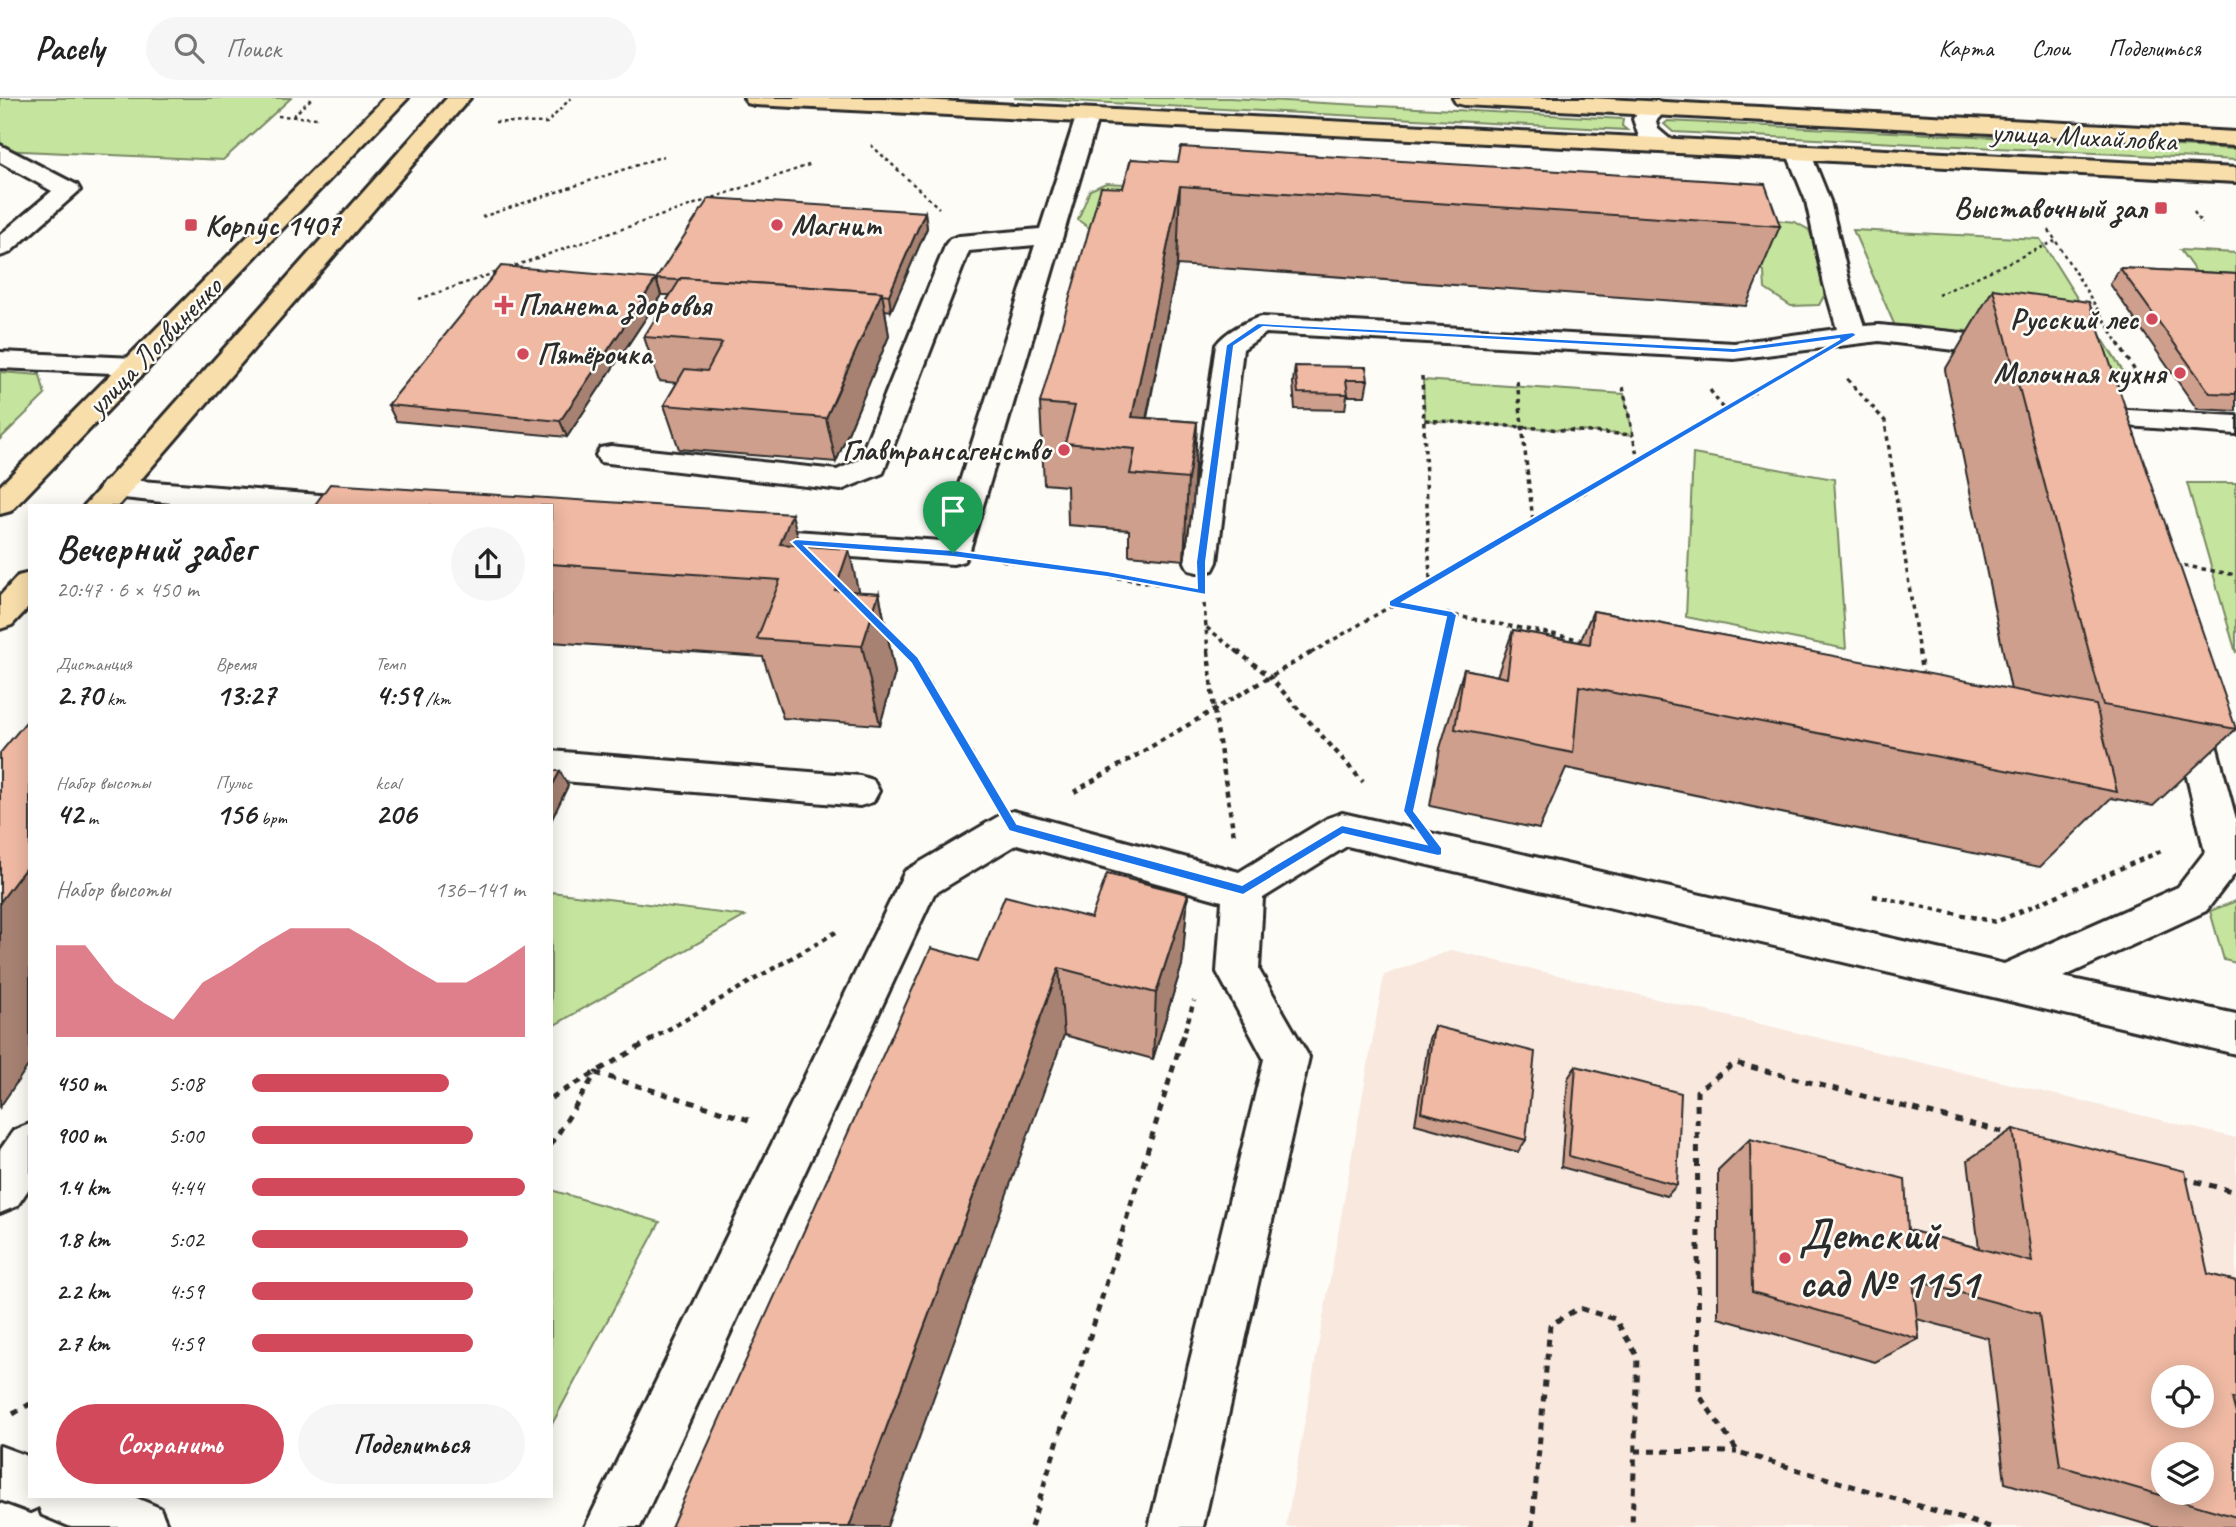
<!DOCTYPE html>
<html lang="ru">
<head>
<meta charset="utf-8">
<style>
  :root { --surface:#fff; --page:#f6f6f6; --text:#222; --muted:#767676; --line:#e0e0e0; --accent:#d1495b }
  body { margin:0; font-family:Caveat,sans-serif; background:var(--page); color:var(--text); height:100vh; display:flex; flex-direction:column; font-size:26px; white-space:nowrap }
  * { box-sizing:border-box; margin:0 }
  p { font-size:23px; color:var(--muted) }
  .icon { flex:none; width:38px; height:38px; fill:none; stroke:currentColor; stroke-width:2; stroke-linecap:round; stroke-linejoin:round }
  .map { position:relative; flex:1; overflow:hidden }
  .details { position:absolute; left:28px; top:406px; width:525px; height:994px; display:flex; flex-direction:column; background:var(--surface); border-radius:0px; box-shadow:0 4px 18px #0003 }
  .details>* { flex:none }
  .tools { position:absolute; left:2151px; top:1267px; display:grid; gap:14px }
  .tools a { display:grid; place-items:center; width:63px; height:63px; border-radius:50%; background:var(--surface); box-shadow:0 4px 18px #0003; font-size:35px }
  .pin { position:absolute; display:grid; place-items:center; width:60px; height:60px; color:#fff; margin:-72px -30px; border-radius:50% 50% 50% 0; rotate:-45deg; box-shadow:0 0 7px #0007 }
  .pin .icon { rotate:45deg }
  .round { display:grid; place-items:center; flex:none; width:74px; height:74px; border-radius:37px; background:var(--page) }
  .head { display:flex; align-items:center; justify-content:space-between; height:119px; padding:0 28px }
  h1 { font-size:38px; font-weight:800; line-height:52px }
  .figures { display:grid; grid-template-columns:repeat(3,1fr); gap:10px; height:119px; padding:7px 28px }
  .figures div { display:grid; align-content:center }
  .figures b { font-size:30px; font-weight:800 }
  .figures small { font-size:19px; font-weight:400 }
  .figures p { font-size:19px }
  .chart { height:196px; padding:14px 28px }
  .chart p { display:flex; justify-content:space-between }
  .chart svg { width:100%; height:126px; margin-top:7px; fill:var(--accent); opacity:.7 }
  .button { display:flex; gap:14px; margin-top:auto; padding:14px 28px }
  .button a { flex:1; height:80px; border-radius:42px; background:var(--accent); color:#fff; font-size:28px; font-weight:800; line-height:80px; text-align:center }
  .button a+a { background:var(--page); color:var(--text) }
  ul { padding:0 28px; list-style:none; font-size:23px }
  li { display:grid; grid-template-columns:112px 84px 1fr; align-items:center; height:52px }
  li i { height:18px; border-radius:9px; background:var(--accent) }
  header { display:flex; align-items:center; gap:42px; box-sizing:border-box; height:98px; padding:0 35px; background:var(--surface); border-bottom:2px solid var(--line) }
  header strong { font-size:33px }
  nav { display:flex; gap:38px; margin-inline-start:auto; font-size:24px }
  .search { width:490px; height:63px; background:var(--page); display:flex; align-items:center; gap:18px; box-sizing:border-box; padding:0 24px; border-radius:38px; color:var(--muted); font-size:26px }
  .map>svg:first-child { display:block }
</style>
</head>
<body>
<header>
<strong>Pacely</strong>
<div class="search"><svg class="icon" aria-label="search" viewBox="0 0 24 24"><circle cx="10" cy="10" r="6"/><path d="M15 15l6 6"/></svg>Поиск</div>
<nav><a>Карта</a><a>Слои</a><a>Поделиться</a></nav>
</header>
<div class="map">
<svg width="2236" height="1429" viewBox="0 0 2236 1429">
  <rect width="100%" height="100%" fill="#fdfcf7"/>
  <filter id="ink" filterUnits="userSpaceOnUse"><feTurbulence type="fractalNoise" baseFrequency=".0143" numOctaves="2"/><feDisplacementMap in="SourceGraphic" scale="14" xChannelSelector="R" yChannelSelector="G"/><feConvolveMatrix kernelMatrix="1 2 1 2 8 2 1 2 1" color-interpolation-filters="sRGB"/></filter>
  <g filter="url(#ink)">
    <!-- built -->
    <path fill="#f9e8de" fill-rule="evenodd" d="M1452,852L2236,1040V1429H1286L1384,877ZM2163,1279H2202V1318H2163ZM2163,1356H2202V1395H2163Z"/>
    <!-- green -->
    <g fill="#c5e59e" stroke="#788864" stroke-width="2">
      <path d="M0,0H291L223,62L0,52Z"/>
      <path d="M1014,0H1230L1623,21L1622,28L1627,32Z"/>
      <path d="M1668,23L2236,51V62L1673,34L1664,26Z"/>
      <path d="M1106,85L1747,119L1795,124L1809,132L1823,166L1826,194L1819,207L1791,208L1765,191L1764,174L1748,158L1095,134L1078,122L1090,92Z"/>
      <path d="M1853,132L2040,141L2127,280L2090,278L2012,236L1895,228Z"/>
      <path d="M2180,152L2236,155V189L2206,188Z"/>
      <path d="M0,274L40,277L45,297L0,341Z"/>
      <path d="M1423,282L1624,296L1633,337L1425,322Z"/>
      <path d="M1693,356L1834,381L1846,551L1686,519Z"/>
      <path d="M2187,385H2236V555Z"/>
      <path d="M551,794L745,818L551,929Z"/>
      <path d="M2236,803V865L2224,862L2210,813Z"/>
      <path d="M551,1092L660,1124L551,1328Z"/>
    </g>
    <g fill="none" stroke-linecap="round" stroke-linejoin="round">
      <!-- minor casing -->
      <g stroke="#2b2b2b" stroke-width="6">
        <g id="minor">
          <path d="M1657,3L1665,5L1668,10L1656,23L1658,31L1678,48L1674,53H1658L1639,39L1633,21C1639,12 1647,6 1657,3Z"/>
          <path d="M1087,12L1095,14L1098,19L969,455L964,463L953,466L749,452L738,449L733,441L738,433L749,430L941,443L1035,147L969,153L883,375L841,392L600,364L596,357L600,350L611,348L837,372L859,362L946,146L950,141L959,138L1040,131L1076,19L1079,14Z"/>
          <path d="M0,47L77,87L80,92L9,155L0,158V137L52,93L0,64Z"/>
          <path d="M1799,49L1807,51L1811,56L1830,103L1850,186L1864,228L1879,227C1905,230 2015,236 2027,253L2023,259L2013,261L1997,257L1879,243L1734,261L1266,235L1243,251L1217,464L1213,472L1201,475L1189,472L1185,464L1216,247C1225,234 1246,223 1261,219L1734,245L1837,231L1824,186L1806,103L1787,56L1791,51Z"/>
          <path d="M0,254L135,260L145,262L149,268L145,274L135,276L0,270Z"/>
          <path d="M2110,311L2236,318V336L2100,326L2095,320L2100,314Z"/>
          <path d="M115,381L333,398L344,401L349,408H200L104,398L99,391L104,384Z"/>
          <path d="M2189,599L2202,603L2207,613L2236,721V774L2206,813L2063,879L2236,916V956L1347,748L1263,800L1259,872L1309,959L1203,1429H1149L1264,961L1217,874L1222,803L1017,746L934,796L640,1429H585L905,773L999,718L1013,713L1239,774L1328,720L1342,715L2004,866L2178,789L2205,754L2171,613L2176,603Z"/>
          <path d="M551,653L860,678L873,682L879,693L873,704L860,708L551,682Z"/>
          <path d="M30,1026V1089L17,1108L0,1115V1052L14,1032Z"/>
          <path d="M0,1348L30,1359V1398H132L160,1410L168,1429H71L42,1417L39,1409L30,1413L0,1402Z"/>
        </g>
      </g>
      <!-- major casing -->
      <g stroke="#2b2b2b" stroke-width="6">
        <g id="major">
          <path d="M385,0H408L11,413L0,416V388Z"/>
          <path d="M447,0H470L118,408H84Z"/>
          <path d="M744,0H883L2236,70V84L755,7L747,5Z"/>
          <path d="M1453,0H1589L2236,34V48L1464,7L1456,5Z"/>
          <path d="M30,475V508L12,527L0,531V498L18,478Z"/>
        </g>
      </g>
      <!-- path-far3 -->
      <g stroke="#2b2b2b" stroke-width="2.5" stroke-dasharray="3.5 3.5" stroke-linecap="butt">
        <path d="M278,18L318,20"/>
        <path d="M293,18L312,0"/>
        <path d="M495,24L547,25L571,0"/>
        <path d="M871,47L939,110"/>
        <path d="M2194,114L2202,126"/>
        <path d="M482,119L664,58"/>
        <path d="M2049,132L2119,246"/>
        <path d="M508,170L812,66"/>
        <path d="M1938,197L2055,143"/>
        <path d="M419,201L500,173"/>
      </g>
      <!-- path-far2 -->
      <g stroke="#2b2b2b" stroke-width="3.5" stroke-dasharray="4.5 4.5" stroke-linecap="butt">
        <path d="M2118,245L2138,278"/>
        <path d="M1422,278L1430,483"/>
        <path d="M1847,281L1885,323L1919,555"/>
        <path d="M1517,283L1533,423"/>
        <path d="M1623,289L1638,362"/>
        <path d="M1710,292L1724,312"/>
        <path d="M1425,322L1633,337"/>
        <path d="M1002,462L1159,486"/>
        <path d="M2175,466L2236,477"/>
        <path d="M1204,506L1206,529"/>
        <path d="M1393,506L1584,542"/>
        <path d="M884,532L907,555"/>
        <path d="M1208,555L1206,529L1239,555"/>
        <path d="M1311,555L1755,294"/>
        <path d="M1444,555L1452,517"/>
      </g>
      <!-- path-far1 -->
      <g stroke="#2b2b2b" stroke-width="4.5" stroke-dasharray="5 5" stroke-linecap="butt">
        <path d="M906,553L915,562L988,686"/>
        <path d="M1208,553L1214,612L1234,738"/>
        <path d="M1237,553L1269,578L1363,684"/>
        <path d="M1919,553L1923,580"/>
        <path d="M1074,694L1314,553"/>
        <path d="M1412,697L1444,553"/>
        <path d="M1873,798L1996,824L2161,753"/>
        <path d="M650,942L838,833"/>
        <path d="M1182,942L1194,903"/>
      </g>
      <!-- path -->
      <g stroke="#2b2b2b" stroke-width="5" stroke-dasharray="7 7" stroke-linecap="butt">
        <path d="M551,1000L653,941"/>
        <path d="M551,1047L596,975L749,1022"/>
        <path d="M2182,1080L2236,1094"/>
        <path d="M13,1316L30,1306"/>
        <path d="M1635,1353L1737,1354"/>
        <path d="M1031,1429L1182,941"/>
        <path d="M1532,1429L1550,1227L1579,1210L1615,1221L1638,1259L1632,1429"/>
        <path d="M1990,1429L1738,1354L1699,1297L1697,993L1735,965L2011,1036"/>
      </g>
      <!-- minor -->
      <use href="#minor" fill="#fdfcf7" fill-rule="evenodd"/>
      <!-- major -->
      <use href="#major" fill="#f8deab" fill-rule="evenodd"/>
    </g>
    <!-- wall -->
    <g fill="#ce9f8c" stroke="#2b2b2b" stroke-width="2">
      <path d="M1131,61L1780,128L1746,208L1177,167L1147,320L1197,324L1193,405L1184,462L1129,457V432L1068,427L1067,388L1044,386L1040,305L1123,90Z"/>
      <path d="M925,114L927,130L891,213L885,212L889,238L836,364L679,351L664,307L677,285L659,283L644,239L670,197H661L656,181Z"/>
      <path d="M2120,170L2236,176V313L2197,311L2110,186Z"/>
      <path d="M656,181L661,197L567,339L396,323L388,307Z"/>
      <path d="M1993,191L2236,631L2153,708L2111,700L2040,769L1566,670L1539,731L1430,708L1440,650L1464,571L1497,578L1513,532L1580,544L1593,513L2011,592L1945,272Z"/>
      <path d="M1295,268L1368,282L1365,298H1347L1345,312L1295,311L1293,284Z"/>
      <path d="M551,408L801,448L859,494L879,495L895,575L880,627L783,620L763,559L551,544Z"/>
      <path d="M1188,796L1182,867L1153,961L1064,937L978,863L1091,820Z"/>
      <path d="M1434,928L1526,1042L1518,1054L1415,1026L1429,941Z"/>
      <path d="M1576,968L1677,1087L1667,1098L1561,1069L1568,980Z"/>
      <path d="M2013,1031L2208,1176L2236,1183V1429H2155L2005,1385L1988,1240L1917,1221L1919,1241L1875,1264L1718,1220V1072L1750,1041L1908,1132L1979,1150L1968,1062Z"/>
    </g>
    <!-- shaded-wall -->
    <g fill="#a78272" stroke="#2b2b2b" stroke-width="2">
      <path d="M1180,88L1177,167L1135,376V351L1132,319Z"/>
      <path d="M925,114L927,130L891,213L889,197Z"/>
      <path d="M656,181L661,197L567,339L560,323Z"/>
      <path d="M882,194L889,238L836,364L826,320Z"/>
      <path d="M1197,324L1193,405L1184,462L1188,381Z"/>
      <path d="M792,416L813,497L780,446Z"/>
      <path d="M849,451L867,532L835,492Z"/>
      <path d="M879,495L895,575L880,627L862,548Z"/>
      <path d="M560,673L568,688L551,723V690Z"/>
      <path d="M30,764V965L0,1009V804Z"/>
      <path d="M1188,796L1182,867L1153,961L1156,895Z"/>
      <path d="M1059,870L1064,937L887,1429H849Z"/>
    </g>
    <!-- building -->
    <g fill="#efb9a3" stroke="#2b2b2b" stroke-width="2" fill-rule="evenodd">
      <path d="M1181,49L1765,86L1780,128L1180,88L1132,319L1197,324L1188,381L1130,376L1135,351L1065,345L1075,308L1040,305L1101,89L1123,90L1131,61L1178,64Z"/>
      <path d="M709,100L925,114L889,197L882,196V194L681,180L679,182L656,181Z"/>
      <path d="M501,168L656,181L560,323L388,307Z"/>
      <path d="M2120,170L2236,176V296L2210,295Z"/>
      <path d="M681,180L882,194L826,320L664,307L685,271L707,273L722,245L644,239Z"/>
      <path d="M1993,191L2089,204L2236,631L2103,607Z"/>
      <path d="M1295,268L1366,269L1368,282H1346L1348,296L1298,295Z"/>
      <path d="M330,386L792,416L780,446L849,451L835,492L879,495L862,548L757,541L780,482L551,466V408H314Z"/>
      <path d="M1593,513L2096,607L2117,694L1579,588L1573,655L1455,631L1464,571L1507,580L1513,532L1590,546Z"/>
      <path d="M30,619V764L0,804V655Z"/>
      <path d="M551,673H560L551,690Z"/>
      <path d="M1107,776L1188,796L1156,895L1059,870L849,1429H671L931,850L978,863L1005,798L1091,820Z"/>
      <path d="M1434,928L1535,954L1526,1042L1421,1014Z"/>
      <path d="M1576,968L1681,995L1677,1087L1569,1058Z"/>
      <path d="M2013,1031L2185,1073L2208,1176L2236,1183V1301L2232,1300L2236,1316V1419L2060,1368L2039,1216L1913,1182L1919,1241L1752,1194L1750,1041L1905,1081L1908,1132L2032,1164ZM2163,1279H2202V1318H2163ZM2163,1356H2202V1395H2163Z"/>
    </g>
  </g>
  <!-- route -->
  <path fill="#1a73e8" stroke="#fff" stroke-width="2" fill-rule="evenodd" d="M1258,225L1734,250L1853,234L1857,237L1403,504L1452,513L1457,517L1414,713L1442,750V757L1438,758L1343,736L1243,797L1009,733L911,565L791,444L796,441L953,452L1107,473L1197,490L1196,464L1226,247ZM1263,229L1734,255L1840,241L1389,503V508L1392,509L1446,519L1403,713L1426,746L1342,727L1242,787L1017,726L918,559L805,448L953,459L1107,479L1206,497V464L1234,248Z"/>
  <!-- markers -->
  <g fill="#d1495b" stroke="#fdfcf7" stroke-width="2.5">
    <rect x="2154" y="103" width="14" height="14" rx="3.5"/>
    <rect x="184" y="120" width="14" height="14" rx="3.5"/>
    <circle cx="777" cy="127" r="7"/>
    <path d="M500.5 196.5h7v7h7v7h-7v7h-7v-7h-7v-7h7z"/>
    <circle cx="2152" cy="221" r="7"/>
    <circle cx="523" cy="256" r="7"/>
    <circle cx="2180" cy="275" r="7"/>
    <circle cx="1064" cy="352" r="7"/>
    <circle cx="1785" cy="1160" r="7"/>
  </g>
  <g text-anchor="middle" stroke-width="5" stroke-linejoin="round" paint-order="stroke">
    <!-- far-street labels -->
    <g font-size="30" fill="#2b2b2b" stroke="#fdfcf7">
      <text transform="translate(2084 38) rotate(3)" y="10">улица Михайловка</text>
      <text transform="translate(154 248) rotate(-46)" y="10">улица Логвиненко</text>
    </g>
    <!-- far-poi labels -->
    <g font-size="30" font-weight="bold" fill="#2b2b2b" stroke="#fdfcf7" text-anchor="end">
      <text x="2147" y="120">Выставочный зал</text>
      <text x="205" y="137" text-anchor="start">Корпус 1407</text>
      <text x="791" y="137" text-anchor="start">Магнит</text>
      <text x="518" y="217" text-anchor="start">Планета здоровья</text>
      <text x="2138" y="231">Русский лес</text>
      <text x="537" y="266" text-anchor="start">Пятёрочка</text>
      <text x="2166" y="285">Молочная кухня</text>
      <text x="1050" y="362">Главтрансагенство</text>
    </g>
    <!-- near-poi labels -->
    <g font-size="42" font-weight="bold" fill="#2b2b2b" stroke="#fdfcf7" text-anchor="start">
      <text x="1799" y="1151">Детский<tspan x="1799" dy="48">сад № 1151</tspan></text>
    </g>
  </g>
</svg>
<div class="tools">
<a><svg class="icon" aria-label="locate" viewBox="0 0 24 24"><circle cx="12" cy="12" r="6"/><path d="M12 2v4M12 18v4M2 12h4M18 12h4"/></svg></a>
<a><svg class="icon" aria-label="layers" viewBox="0 0 24 24"><path d="M12 4l9 5-9 5-9-5zM3 14l9 5 9-5"/></svg></a>
</div>
<div class="pin" style="left:953px;top:455px;background:#1e9e55"><svg class="icon" aria-label="arrive" viewBox="0 0 24 24"><path d="M6 21V4h12l-3 4 3 4H6"/></svg></div>
<section class="details">
<div class="head"><div><h1>Вечерний забег</h1><p>20:47 · 6 × 450 m</p></div><a class="round"><svg class="icon" aria-label="share" viewBox="0 0 24 24"><path d="M12 15V3M7 8l5-5 5 5M5 13v7h14v-7"/></svg></a></div>
<div class="figures">
<div><p>Дистанция</p><b>2.70<small> km</small></b></div>
<div><p>Время</p><b>13:27</b></div>
<div><p>Темп</p><b>4:59<small> /km</small></b></div>
</div>
<div class="figures">
<div><p>Набор высоты</p><b>42<small> m</small></b></div>
<div><p>Пульс</p><b>156<small> bpm</small></b></div>
<div><p>kcal</p><b>206</b></div>
</div>
<div class="chart"><p><span>Набор высоты</span>136–141 m</p>
<svg viewBox="0 0 160 44" preserveAspectRatio="none"><path d="M0 44V12L10 12L20 25L30 32L40 38L50 25L60 19L70 12L80 6L90 6L100 6L110 12L120 19L130 25L140 25L150 19L160 12V44z"/></svg>
</div>
<ul>
<li><b>450 m</b>5:08<i style="width:72%"></i></li>
<li><b>900 m</b>5:00<i style="width:81%"></i></li>
<li><b>1.4 km</b>4:44<i style="width:100%"></i></li>
<li><b>1.8 km</b>5:02<i style="width:79%"></i></li>
<li><b>2.2 km</b>4:59<i style="width:81%"></i></li>
<li><b>2.7 km</b>4:59<i style="width:81%"></i></li>
</ul>
<div class="button"><a>Сохранить</a><a>Поделиться</a></div>
</section>
</div>
</body>
</html>
